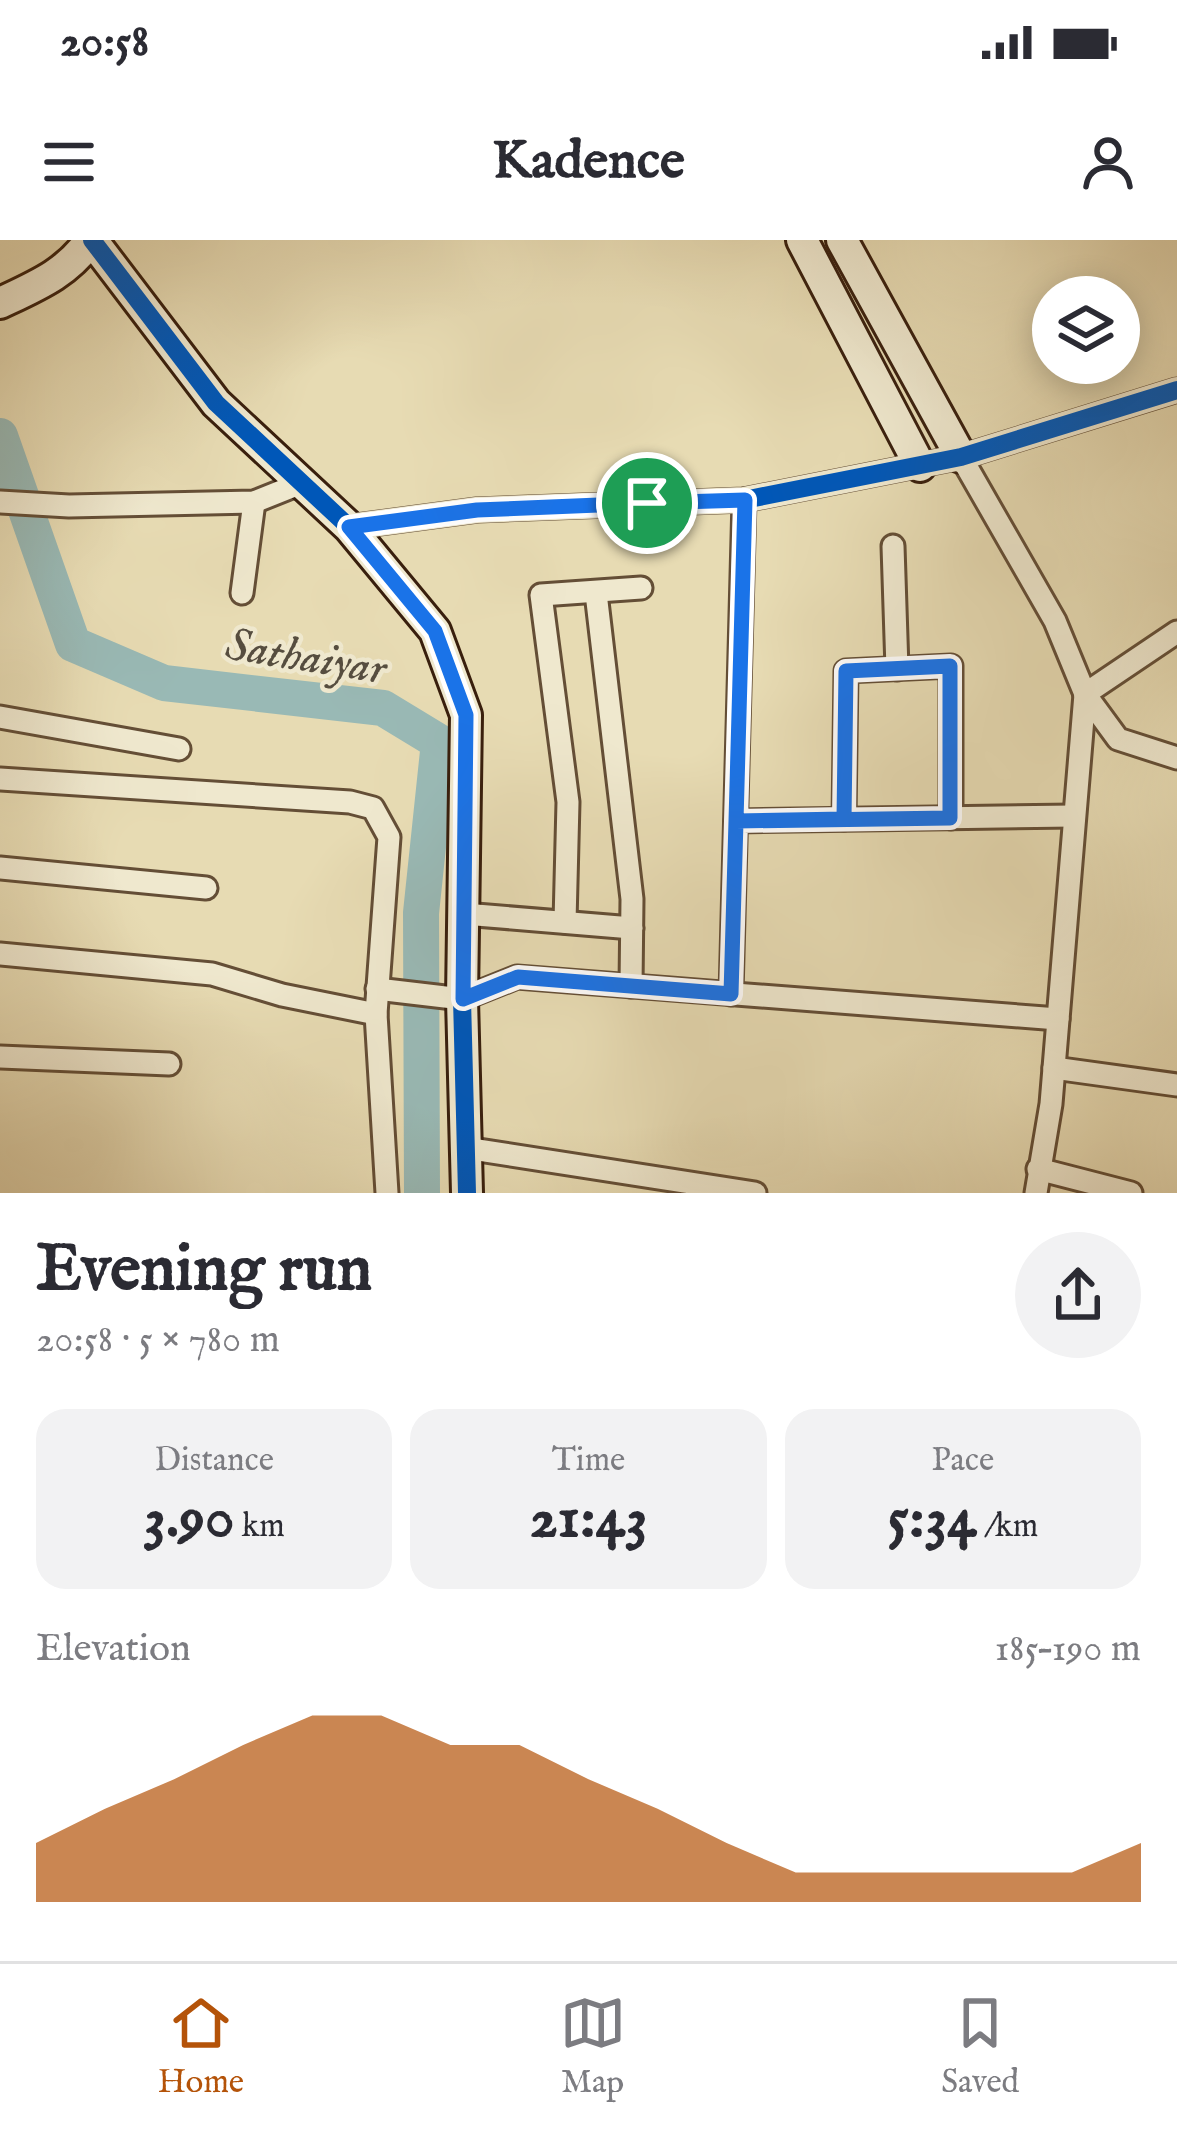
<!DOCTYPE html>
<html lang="en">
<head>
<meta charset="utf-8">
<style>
  :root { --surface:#fff; --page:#f2f2f3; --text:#2b2b33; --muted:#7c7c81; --line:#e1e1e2; --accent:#b45309 }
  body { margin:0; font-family:"IM FELL English",serif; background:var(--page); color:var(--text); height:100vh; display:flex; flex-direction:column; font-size:45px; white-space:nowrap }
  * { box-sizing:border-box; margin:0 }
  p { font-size:39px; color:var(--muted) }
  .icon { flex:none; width:66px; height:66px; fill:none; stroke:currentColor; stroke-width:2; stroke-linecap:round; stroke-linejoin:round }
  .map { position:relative; height:953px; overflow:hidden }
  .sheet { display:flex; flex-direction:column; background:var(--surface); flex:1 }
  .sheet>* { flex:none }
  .controls { position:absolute; left:1032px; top:36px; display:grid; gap:24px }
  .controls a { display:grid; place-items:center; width:108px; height:108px; border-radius:50%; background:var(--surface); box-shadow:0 6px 30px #0003; font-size:60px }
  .pin { position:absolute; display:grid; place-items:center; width:102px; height:102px; color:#fff; margin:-51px; border:6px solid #fff; border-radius:50%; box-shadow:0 3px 12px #0007 }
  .round { display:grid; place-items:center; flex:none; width:126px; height:126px; border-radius:63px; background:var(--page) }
  .overview { display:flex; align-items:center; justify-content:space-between; height:204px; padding:0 36px }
  h1 { font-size:66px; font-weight:700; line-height:90px }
  .metrics { display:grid; grid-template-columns:repeat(3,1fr); gap:18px; height:204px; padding:12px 36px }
  .metrics div { display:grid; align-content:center; border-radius:30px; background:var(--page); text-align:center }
  .metrics b { font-size:60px; font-weight:700 }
  .metrics small { font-size:33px; font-weight:400 }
  .metrics p { font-size:33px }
  .chart { height:336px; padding:24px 36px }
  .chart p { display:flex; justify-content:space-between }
  .chart svg { width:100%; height:216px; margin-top:12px; fill:var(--accent); opacity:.7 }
  .status { display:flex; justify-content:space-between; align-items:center; height:84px; padding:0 60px; background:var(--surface); direction:ltr }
  .status svg { height:33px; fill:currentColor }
  header { display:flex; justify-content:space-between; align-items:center; height:156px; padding:0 36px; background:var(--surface); font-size:54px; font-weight:700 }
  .tabs { display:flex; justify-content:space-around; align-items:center; height:168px; border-top:3px solid var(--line); background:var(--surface); font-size:33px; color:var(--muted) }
  .tabs a { display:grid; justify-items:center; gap:6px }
  .tabs .selected { color:var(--accent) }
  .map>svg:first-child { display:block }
</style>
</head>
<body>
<div class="status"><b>20:58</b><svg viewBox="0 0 49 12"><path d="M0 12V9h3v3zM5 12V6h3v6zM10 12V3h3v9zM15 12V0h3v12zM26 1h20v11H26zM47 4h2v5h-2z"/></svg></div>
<header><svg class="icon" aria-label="menu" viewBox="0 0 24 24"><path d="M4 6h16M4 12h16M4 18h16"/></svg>Kadence<svg class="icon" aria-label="person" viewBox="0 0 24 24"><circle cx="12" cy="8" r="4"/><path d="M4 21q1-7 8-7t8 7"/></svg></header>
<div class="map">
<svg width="1177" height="953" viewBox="0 0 1177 953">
  <rect width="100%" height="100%" fill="#e7dbb3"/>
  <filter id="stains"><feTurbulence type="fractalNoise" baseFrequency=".00167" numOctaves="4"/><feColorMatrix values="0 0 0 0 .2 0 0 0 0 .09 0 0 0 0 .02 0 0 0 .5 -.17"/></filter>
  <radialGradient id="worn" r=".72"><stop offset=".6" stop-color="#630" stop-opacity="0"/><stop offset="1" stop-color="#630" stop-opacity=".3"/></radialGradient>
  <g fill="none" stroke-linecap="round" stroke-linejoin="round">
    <!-- river -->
    <path stroke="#99b9b5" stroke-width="36" d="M0,196L73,404L164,443L383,468L439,502L421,673L422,953"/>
    <!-- street casing -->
    <g stroke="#644e36" stroke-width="27">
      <g id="street">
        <path d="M961,217L1055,381L1085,454L1118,499L1177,518"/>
        <path d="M0,262L69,266L254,262L299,244"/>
        <path d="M349,287L477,270L744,260L961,217L1177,150"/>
        <path d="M893,306L897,429"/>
        <path d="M242,353L254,262"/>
        <path d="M596,353L632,659L631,746"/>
        <path d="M1085,454L1177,392"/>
        <path d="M0,477L179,509"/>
        <path d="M0,539L350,562L373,568L389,597L376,774L387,953"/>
        <path d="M844,579L846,431L951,426V578"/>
        <path d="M736,581L1073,576"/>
        <path d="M0,628L206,648"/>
        <path d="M464,674L632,688"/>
        <path d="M565,682L568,562L541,355L641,348"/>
        <path d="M0,714L212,734L282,755L376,774"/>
        <path d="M377,749L462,759L517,737L1058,779"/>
        <path d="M731,754L744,260"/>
        <path d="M0,817L169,824"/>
        <path d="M1054,828L1177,845"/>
        <path d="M466,908L755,953"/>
        <path d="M1038,929L1131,953"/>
        <path d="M1036,953L1051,864L1085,454"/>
      </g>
    </g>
    <!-- secondary casing -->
    <g stroke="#391f0d" stroke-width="36">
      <g id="secondary">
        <path d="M92,0L216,163L349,287L435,391L466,475L462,759L467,953"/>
        <path d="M802,0L920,226"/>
        <path d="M842,0L961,217"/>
        <path d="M0,63C36,46 68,33 90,0"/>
      </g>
    </g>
    <!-- street -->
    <use href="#street" stroke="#efe8ce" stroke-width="21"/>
    <!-- secondary -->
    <use href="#secondary" stroke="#efe8ce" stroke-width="30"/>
    <!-- cycleway casing -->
    <g stroke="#efe8ce" stroke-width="26">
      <g id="cycleway">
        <path d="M92,0L216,163L349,287L435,391L466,475L462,759L467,953"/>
        <path d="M349,287L477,270L744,260L961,217L1177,150"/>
      </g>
    </g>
    <!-- cycleway -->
    <use href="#cycleway" stroke="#0057b8" stroke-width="18"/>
  </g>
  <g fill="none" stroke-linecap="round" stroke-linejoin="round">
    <!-- route casing -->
    <g stroke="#fff" stroke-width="24">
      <path id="route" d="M647,263L477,270L349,287L435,391L466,475L463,759L518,737L731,754L736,581L844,579L846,431L950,426V578L736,581L745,260L647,263"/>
    </g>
    <!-- route -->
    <use href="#route" stroke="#1a73e8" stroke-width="15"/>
  </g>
  <g text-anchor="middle" stroke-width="9" stroke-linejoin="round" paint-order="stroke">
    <!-- water labels -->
    <g font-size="45" font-style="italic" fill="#564d3f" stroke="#efe8ce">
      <text transform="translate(306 415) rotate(9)" y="16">Sathaiyar</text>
    </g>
  </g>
  <rect width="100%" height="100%" filter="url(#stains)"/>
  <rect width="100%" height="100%" fill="url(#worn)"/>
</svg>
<div class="controls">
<a><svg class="icon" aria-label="layers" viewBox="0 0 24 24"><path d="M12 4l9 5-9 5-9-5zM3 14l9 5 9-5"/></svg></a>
</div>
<div class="pin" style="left:647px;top:263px;background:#1e9e55"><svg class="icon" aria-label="arrive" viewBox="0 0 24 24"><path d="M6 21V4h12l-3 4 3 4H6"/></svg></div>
</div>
<section class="sheet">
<div class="overview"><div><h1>Evening run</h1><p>20:58 · 5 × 780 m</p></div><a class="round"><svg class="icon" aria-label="share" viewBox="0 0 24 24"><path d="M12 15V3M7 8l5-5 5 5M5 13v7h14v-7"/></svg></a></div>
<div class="metrics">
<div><p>Distance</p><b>3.90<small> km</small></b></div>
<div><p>Time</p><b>21:43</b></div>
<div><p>Pace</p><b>5:34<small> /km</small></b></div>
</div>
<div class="chart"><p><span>Elevation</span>185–190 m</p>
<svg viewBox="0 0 160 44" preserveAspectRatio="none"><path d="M0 44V32L10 25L20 19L30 12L40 6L50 6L60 12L70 12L80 19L90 25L100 32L110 38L120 38L130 38L140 38L150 38L160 32V44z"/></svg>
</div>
</section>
<nav class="tabs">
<a class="selected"><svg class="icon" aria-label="home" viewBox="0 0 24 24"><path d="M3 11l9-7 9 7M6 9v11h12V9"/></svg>Home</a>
<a><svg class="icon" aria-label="map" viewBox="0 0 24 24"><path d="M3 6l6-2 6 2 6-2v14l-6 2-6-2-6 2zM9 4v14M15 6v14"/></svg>Map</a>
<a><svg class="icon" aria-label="saved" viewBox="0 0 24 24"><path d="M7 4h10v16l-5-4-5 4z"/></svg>Saved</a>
</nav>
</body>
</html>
